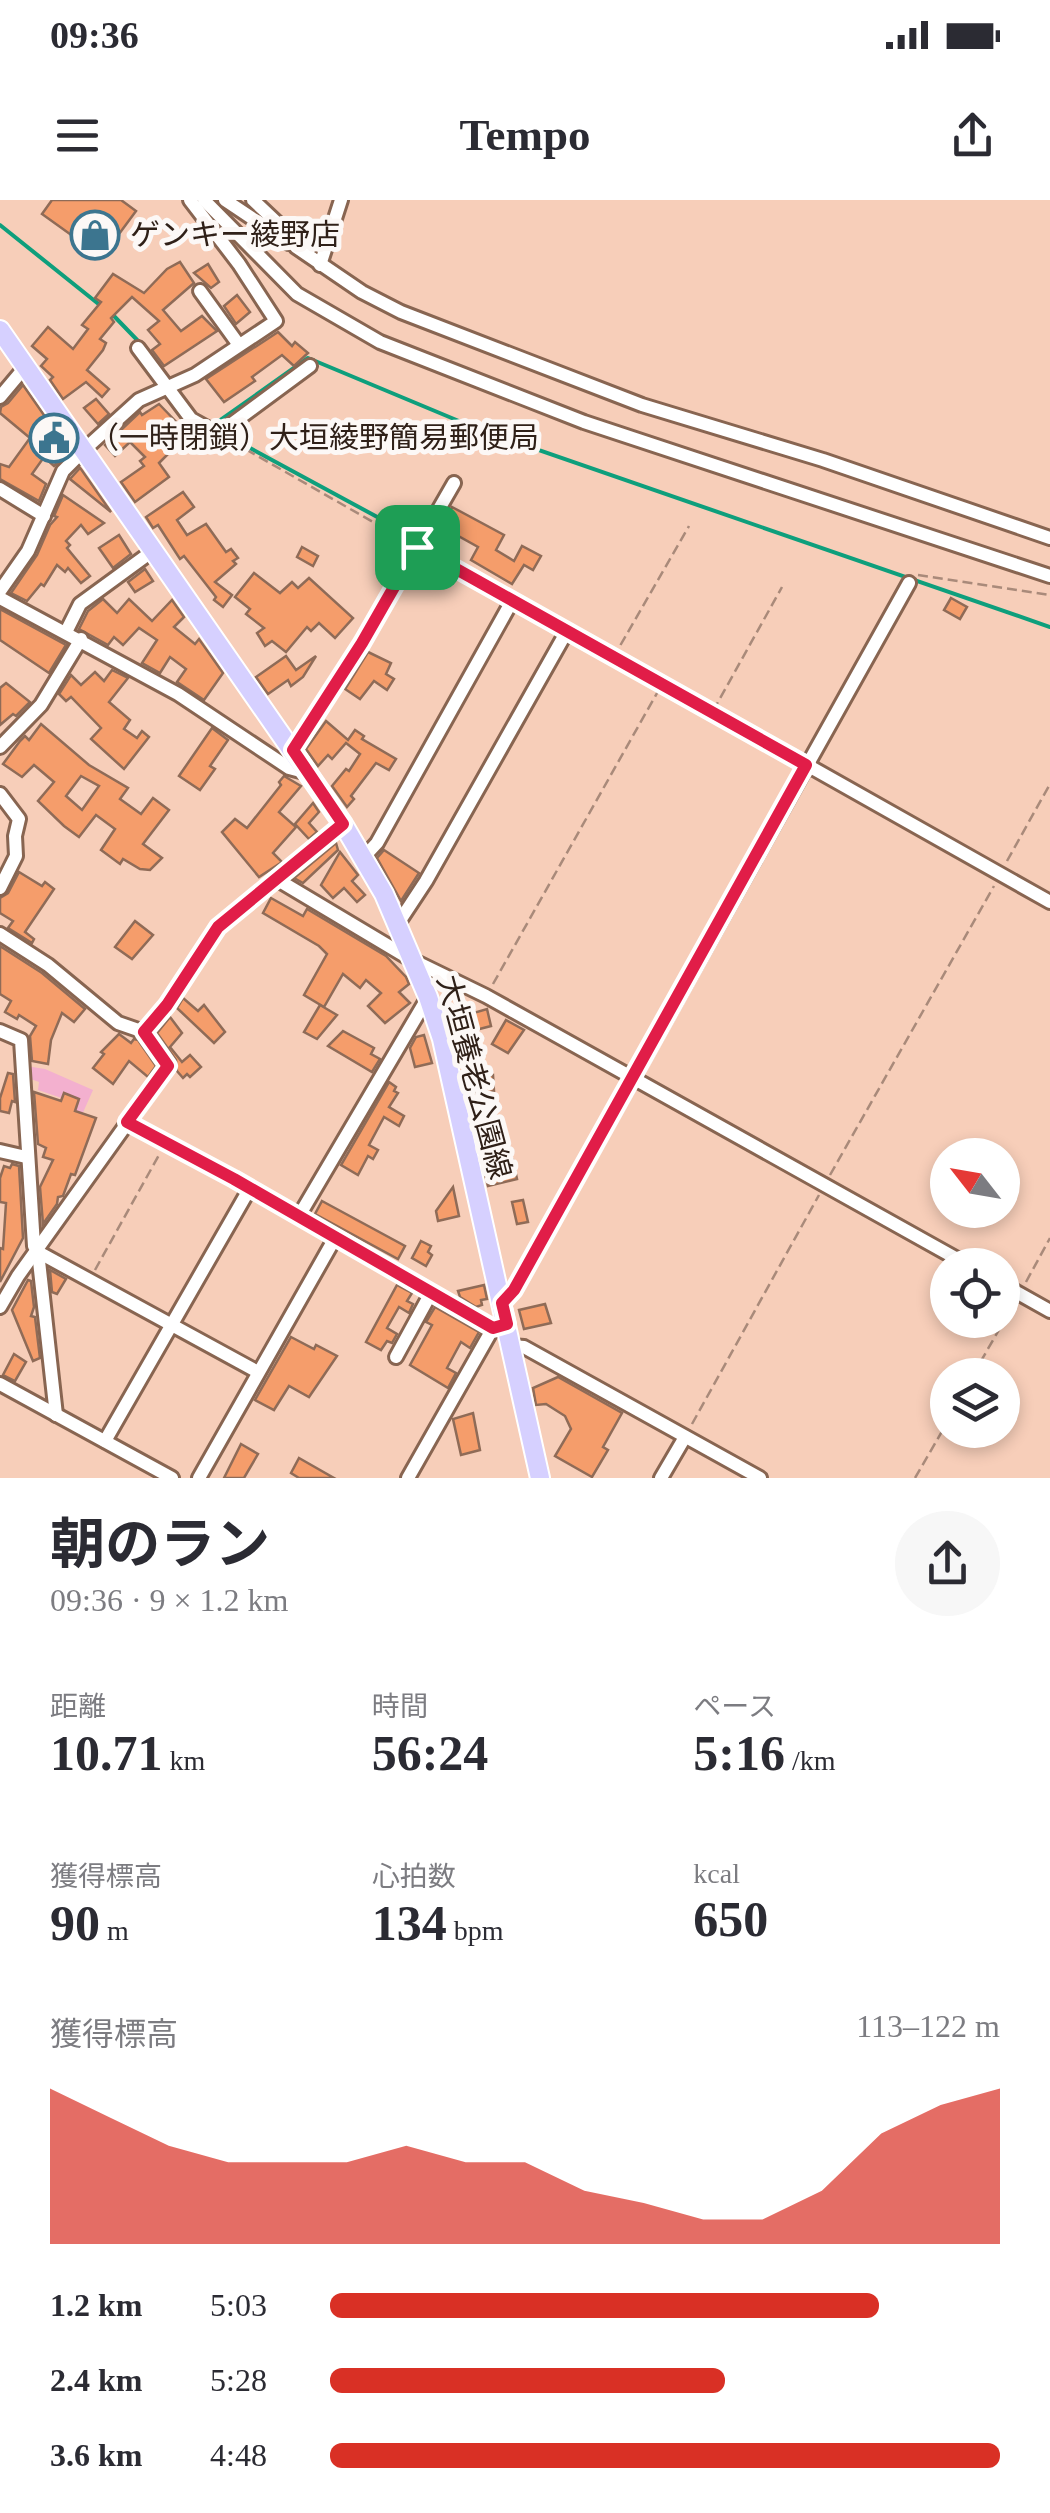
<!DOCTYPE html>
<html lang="ja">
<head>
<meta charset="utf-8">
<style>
  :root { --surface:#fff; --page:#f7f7f7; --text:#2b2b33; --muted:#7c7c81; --accent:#d93025 }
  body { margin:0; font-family:"Times New Roman","Noto Sans JP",serif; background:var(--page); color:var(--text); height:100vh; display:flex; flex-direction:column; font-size:38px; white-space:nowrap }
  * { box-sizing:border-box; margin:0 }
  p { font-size:32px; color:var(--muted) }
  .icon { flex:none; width:55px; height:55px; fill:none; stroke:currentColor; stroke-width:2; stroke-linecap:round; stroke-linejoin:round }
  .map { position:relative; height:1278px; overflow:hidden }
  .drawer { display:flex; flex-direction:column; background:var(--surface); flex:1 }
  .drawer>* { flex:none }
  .needle { width:65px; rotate:301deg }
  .tools { position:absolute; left:930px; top:938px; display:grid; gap:20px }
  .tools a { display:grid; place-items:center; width:90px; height:90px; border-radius:50%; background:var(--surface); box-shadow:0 5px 15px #0003; font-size:50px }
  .pin { position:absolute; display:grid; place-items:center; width:85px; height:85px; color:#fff; margin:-42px; border-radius:20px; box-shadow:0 5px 15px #0006 }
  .round { display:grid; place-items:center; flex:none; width:105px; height:105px; border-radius:52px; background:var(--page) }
  .head { display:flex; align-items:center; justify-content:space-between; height:170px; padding:0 50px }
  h1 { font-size:55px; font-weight:700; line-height:75px }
  .metrics { display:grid; grid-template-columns:repeat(3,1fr); gap:15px; height:170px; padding:10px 50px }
  .metrics div { display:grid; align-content:center }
  .metrics b { font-size:50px; font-weight:700 }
  .metrics small { font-size:28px; font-weight:400 }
  .metrics p { font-size:28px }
  .chart { height:280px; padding:20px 50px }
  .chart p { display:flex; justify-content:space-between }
  .chart svg { width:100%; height:180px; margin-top:10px; fill:var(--accent); opacity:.7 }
  ul { padding:0 50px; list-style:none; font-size:32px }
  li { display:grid; grid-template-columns:160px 120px 1fr; align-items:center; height:75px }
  li i { height:25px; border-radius:12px; background:var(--accent) }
  .status { display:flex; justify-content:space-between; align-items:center; height:70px; padding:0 50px; background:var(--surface); direction:ltr }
  .status svg { height:28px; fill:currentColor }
  header { display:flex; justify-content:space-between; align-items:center; height:130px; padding:0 50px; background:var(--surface); font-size:45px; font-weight:700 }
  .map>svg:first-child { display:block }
</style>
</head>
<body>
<div class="status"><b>09:36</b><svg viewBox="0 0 49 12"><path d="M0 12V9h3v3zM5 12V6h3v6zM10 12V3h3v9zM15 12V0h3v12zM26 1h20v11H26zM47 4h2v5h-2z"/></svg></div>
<header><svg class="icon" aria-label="menu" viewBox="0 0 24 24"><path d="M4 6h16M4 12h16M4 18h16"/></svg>Tempo<svg class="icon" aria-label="share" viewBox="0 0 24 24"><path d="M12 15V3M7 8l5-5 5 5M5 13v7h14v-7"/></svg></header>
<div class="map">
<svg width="1050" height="1278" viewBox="0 0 1050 1278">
  <rect width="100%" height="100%" fill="#f7ceb9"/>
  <!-- green -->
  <path fill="#f3b0cf" d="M26,866L45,869L93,890L81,917L69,913L73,902L38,890L39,882L28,878Z"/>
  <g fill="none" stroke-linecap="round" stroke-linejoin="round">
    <!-- stream -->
    <g stroke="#0e9f7c" stroke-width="4">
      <path d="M0,25L101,106"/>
      <path d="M113,115L141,144"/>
      <path d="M212,226L308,158L478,229L1050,427"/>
      <path d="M226,235L416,338"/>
      <path d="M424,343L807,561"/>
    </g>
  </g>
  <!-- building -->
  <g fill="#f59d6b" stroke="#8f6b57" stroke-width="2.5" fill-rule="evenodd">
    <path d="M52,0H121L136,11L102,57L42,14Z"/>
    <path d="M180,62L194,83L163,110L181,131L202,116L217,131L164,166L152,150L160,144L148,130L159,121L132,97L111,118L114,122L100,139L106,143L103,150L87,170L109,189L102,197L86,182L63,199L50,180L53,177L41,166L47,159L32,146L48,127L73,149L88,129L82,125L101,102L95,98L113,74L144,93L167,69Z"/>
    <path d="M208,64L219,82L211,88L194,73Z"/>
    <path d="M237,95L250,112L236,124L224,106Z"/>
    <path d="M278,132L292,146L295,142L308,153L294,166L282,155L252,177L255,181L224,202L206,179Z"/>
    <path d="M23,185L69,251L54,266L44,257L32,274L46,284L39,301L0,279V264L9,267L30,238L0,213L1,207L8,203Z"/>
    <path d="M96,199L109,214L98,224L84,208Z"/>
    <path d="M159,204L185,231L178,239L180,242L159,263L169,277L135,302L121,282L144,266L140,261L145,257L130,242L115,256L105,245L140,212L142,215Z"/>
    <path d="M80,268L81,269L111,312L70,279Z"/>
    <path d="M183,292L194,307L177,320L187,335L206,324L226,352L231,349L238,358L233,361L236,364L215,382L232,395L223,407L214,400L216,397L184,356L180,359L158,325L153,328L146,317Z"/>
    <path d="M63,295L104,323L88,334L81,325L66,341L70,345L67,348L90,376L81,383L68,368L65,372L57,365L44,386L41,384L27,401L11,393L37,355L50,325L57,317L54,316Z"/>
    <path d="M452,307L504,335L496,350L514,361L522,346L541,356L533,370L524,365L512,384L471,360L478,347L451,332L443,345L433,339Z"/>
    <path d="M119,335L131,354L113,368L99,348Z"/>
    <path d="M302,347L318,356L313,366L297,357Z"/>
    <path d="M145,369L153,381L135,392L128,382Z"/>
    <path d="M254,373L280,393L292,382L298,388L309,378L353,418L335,438L319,423L311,431L307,427L286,452L272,441L265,446L257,433L264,428L246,414L250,409L235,397Z"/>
    <path d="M951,398L967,407L960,419L944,410Z"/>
    <path d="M103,399L117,413L129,399L152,421L172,400L184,417L174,427L195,444L199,439L223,473L204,500L177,482L186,469L170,457L160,473L142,463L157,440L139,428L123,445L114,437L108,445L79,429L88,411Z"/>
    <path d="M0,409L66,445L49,473L0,440Z"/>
    <path d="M368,452L391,463L386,474L394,479L387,490L374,481L360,499L345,489Z"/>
    <path d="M286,456L296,470L316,456L303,477L291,486L288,480L268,494L256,477Z"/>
    <path d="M112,470L128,478L109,502L130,520L124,529L137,538L142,531L149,537L124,569L91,539L101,528L71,497L66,501L59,494L71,475L81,485L95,472L104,481Z"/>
    <path d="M6,483L30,502L16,516L13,514L0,525V488Z"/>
    <path d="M326,521L348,540L355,530L364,536L362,539L396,559L389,570L376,563L351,596L354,599L347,607L332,586L346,569L349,571L360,554L346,543L332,559L328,555L318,566L306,549Z"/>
    <path d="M41,524L89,565L128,588L120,599L141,614L153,598L169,610L143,644L162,658L150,670L140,669L123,659L120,664L101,650L115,629L96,615L79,637L64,626L38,601L54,582L34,565L22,577L3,564L20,541L25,536L29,540ZM81,576L99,586L82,610L66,596Z"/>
    <path d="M212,528L228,540L210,566L215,569L200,590L179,576Z"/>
    <path d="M284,576L301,586L279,612L296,627L273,653L282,662L259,677L222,632L235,619L247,628L281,585L279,582Z"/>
    <path d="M313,603L319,612L309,623L317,632L309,639L295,624Z"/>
    <path d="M336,643L338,650L303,683L294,678Z"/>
    <path d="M384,650L419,673L401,701L377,658Z"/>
    <path d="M340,652L358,675L352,681L365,695L357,702L344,688L333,698L321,685Z"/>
    <path d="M19,672L42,686L45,682L54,689L25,732L34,739L32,743L8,728L13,721L0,713V698L8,693Z"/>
    <path d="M271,698L303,716L307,709L386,756L406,777L409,784L399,792L410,803L385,823L368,806L381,793L366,780L360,788L343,774L324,807L304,795L327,754L319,746L263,713Z"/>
    <path d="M135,721L153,735L132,759L115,747Z"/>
    <path d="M0,746L42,773L85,809L74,822L62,813L51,840L48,864L32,861L30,836L36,826L19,815L17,819L5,812L11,801L0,794Z"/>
    <path d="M183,798L198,811L204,805L225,832L214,843L177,808Z"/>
    <path d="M320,805L337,815L317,839L304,832Z"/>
    <path d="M487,809L491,826L468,832L463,816Z"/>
    <path d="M170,817L182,833L170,847L182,862L190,855L201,867L190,877L187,874L183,878L177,871L176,860L157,833Z"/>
    <path d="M506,820L524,830L508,853L492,844Z"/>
    <path d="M343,831L374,848L371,854L380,859L372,872L328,846Z"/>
    <path d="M119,834L131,843L134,839L138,840L156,866L148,877L129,861L113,884L93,868L104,854L101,852Z"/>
    <path d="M424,835L432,863L415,867L410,848L416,837Z"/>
    <path d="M8,873L13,874L15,902L12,901L9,913L0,911V898Z"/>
    <path d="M493,875L494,891L477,895L473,880Z"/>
    <path d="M389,882L396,887L394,891L398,893L389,907L404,916L399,926L384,917L369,945L378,950L373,959L368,956L358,975L341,965Z"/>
    <path d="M34,892L61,901L64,893L79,899L75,911L96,918L75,975L71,974L63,996L58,997L57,1004L43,1024L40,987L53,960L43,957L46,948L38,944Z"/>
    <path d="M513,960L517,979L488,986L483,967Z"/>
    <path d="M12,964L19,966L23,1038L0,1082V1048L3,1049L6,1003L0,1002V978L4,966L10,968Z"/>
    <path d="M453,987L459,1016L438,1021L436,1011Z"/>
    <path d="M523,1000L528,1022L517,1024L512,1002Z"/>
    <path d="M322,1001L405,1046L398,1059L315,1014Z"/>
    <path d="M421,1041L431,1046L428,1052L432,1055L426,1066L412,1058Z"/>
    <path d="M50,1070L66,1079L57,1094L52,1092Z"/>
    <path d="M28,1080L31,1081L34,1107L31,1116L35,1117L40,1158L33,1161L12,1110Z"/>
    <path d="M397,1085L412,1093L407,1101L413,1104L409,1113L399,1107L387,1128L397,1134L392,1143L387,1141L381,1150L366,1142Z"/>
    <path d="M484,1085L487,1099L481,1100L482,1105L476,1107L460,1097L458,1091Z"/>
    <path d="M545,1104L551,1123L524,1129L519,1110Z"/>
    <path d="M435,1107L479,1132L470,1148L461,1142L447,1168L456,1173L448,1188L410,1165L432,1125L426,1122Z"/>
    <path d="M291,1137L314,1149L316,1145L337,1156L309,1197L289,1186L274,1210L255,1200Z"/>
    <path d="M14,1154L26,1162L15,1181L3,1175Z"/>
    <path d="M558,1177L622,1213L603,1247L608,1250L592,1277L555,1256L571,1229L565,1216L546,1204L536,1205L533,1188Z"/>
    <path d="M473,1213L480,1250L461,1255L453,1219Z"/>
    <path d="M241,1244L258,1254L244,1278H224Z"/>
    <path d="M299,1258L334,1278H299L291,1273Z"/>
  </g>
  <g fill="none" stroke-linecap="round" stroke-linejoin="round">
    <!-- minor casing -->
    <g stroke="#886551" stroke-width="18">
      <g id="minor">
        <path d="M204,0L297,94L380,142L584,222L1050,376"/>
        <path d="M225,0L289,43"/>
        <path d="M253,0L288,33L296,47L362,92L401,112L642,205L823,260L1050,338"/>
        <path d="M320,65L341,0"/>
        <path d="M200,91L239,145"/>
        <path d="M138,148L191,219L218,234L310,166"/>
        <path d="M0,197L26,166"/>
        <path d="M0,289L44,316"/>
        <path d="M0,391L28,351L63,271L85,249L139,200L195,175L276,121L239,64L190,0"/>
        <path d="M0,398L178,494L289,568L308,573"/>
        <path d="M66,432L80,404L154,350"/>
        <path d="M0,547L41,505L81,439"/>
        <path d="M293,550L362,443L454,283"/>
        <path d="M807,565L1050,702"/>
        <path d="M0,594L19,619L15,636L16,656L0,688"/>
        <path d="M363,658L377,643L512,401"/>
        <path d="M278,680L412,760L486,796L968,1065"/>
        <path d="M397,725L426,681L567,431"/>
        <path d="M0,734L48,765L118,823L144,832L168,866L18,1076L0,1107"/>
        <path d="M0,831L21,840L34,1046L38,1052L56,1215"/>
        <path d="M144,832L167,805L218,727L343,624"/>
        <path d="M127,922L234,979L493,1128"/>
        <path d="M0,951L26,957"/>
        <path d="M299,1016L428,797"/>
        <path d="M38,1052L258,1172"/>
        <path d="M1002,1084L1050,1111"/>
        <path d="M502,1103L514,1090L909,383"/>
        <path d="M511,1146L524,1147L760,1278"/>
        <path d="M396,1157L431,1093"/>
        <path d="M0,1184L172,1278"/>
        <path d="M105,1241L250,988"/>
        <path d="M199,1278L335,1038"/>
        <path d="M408,1278L493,1128L498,1127"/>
        <path d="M661,1278L685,1237"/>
      </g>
    </g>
    <!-- major casing -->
    <g stroke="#fff" stroke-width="22">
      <path id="major" d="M0,130L343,624L384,694L428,797L442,839L540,1278"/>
    </g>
    <!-- path -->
    <g stroke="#a98a7a" stroke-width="2.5" stroke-dasharray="10 5" stroke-linecap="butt">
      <path d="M233,242L408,342"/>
      <path d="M428,353L500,393"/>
      <path d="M918,375L1050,395"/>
      <path d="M524,407L556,425"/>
      <path d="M576,437L796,559"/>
      <path d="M613,458L689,326"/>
      <path d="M713,511L782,387"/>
      <path d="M1007,661L1050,584"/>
      <path d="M493,784L661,486"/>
      <path d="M830,975L994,686"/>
      <path d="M95,1070L159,955"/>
      <path d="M1026,1082L1050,1038"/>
      <path d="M973,1175L1012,1107"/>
      <path d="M692,1224L819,995"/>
      <path d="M915,1278L948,1221"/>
    </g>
    <!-- minor -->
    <use href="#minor" stroke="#fff" stroke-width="12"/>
    <!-- major -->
    <use href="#major" stroke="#d6d0ff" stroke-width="18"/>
  </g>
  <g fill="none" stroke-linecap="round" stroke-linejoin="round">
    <!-- route casing -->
    <g stroke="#fff" stroke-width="20">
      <path id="route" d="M417,347L806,565L514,1090L502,1103L507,1124L493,1128L234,979L127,922L168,866L144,832L167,805L218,727L343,624L293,550L362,443Z"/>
    </g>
    <!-- route -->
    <use href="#route" stroke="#e11d48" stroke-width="12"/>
  </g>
  <!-- icons -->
  <defs>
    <g id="shop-ring" transform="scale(2.5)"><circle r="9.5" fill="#fcf8f6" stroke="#3c758f" stroke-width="1.5"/><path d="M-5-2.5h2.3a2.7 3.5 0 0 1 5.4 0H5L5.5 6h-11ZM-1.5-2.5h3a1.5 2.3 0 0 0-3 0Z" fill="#3c758f"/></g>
    <g id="civic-ring" transform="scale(2.5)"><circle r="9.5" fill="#fcf8f6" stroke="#3c758f" stroke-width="1.5"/><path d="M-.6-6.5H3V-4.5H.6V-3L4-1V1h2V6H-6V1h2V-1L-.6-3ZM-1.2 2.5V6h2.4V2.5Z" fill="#3c758f"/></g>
  </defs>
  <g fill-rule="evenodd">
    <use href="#shop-ring" x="95" y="35"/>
    <use href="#civic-ring" x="54" y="238"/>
  </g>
  <g text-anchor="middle" stroke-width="10" stroke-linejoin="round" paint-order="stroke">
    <!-- poi labels -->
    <g font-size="30" fill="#2f2018" stroke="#fcf8f6" text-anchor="start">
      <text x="130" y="45">ゲンキー綾野店</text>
      <text x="89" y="248">（一時閉鎖）大垣綾野簡易郵便局</text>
    </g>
    <!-- street labels -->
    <g font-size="30" fill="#2f2018" stroke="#fcf8f6">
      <text transform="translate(474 877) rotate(75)" y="10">大垣養老公園線</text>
    </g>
  </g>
</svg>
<div class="tools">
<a><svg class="needle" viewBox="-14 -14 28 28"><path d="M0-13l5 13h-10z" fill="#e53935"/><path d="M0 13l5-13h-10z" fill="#7c7c81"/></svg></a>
<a><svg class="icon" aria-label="locate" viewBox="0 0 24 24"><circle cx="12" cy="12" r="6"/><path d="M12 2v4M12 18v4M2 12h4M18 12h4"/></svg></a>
<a><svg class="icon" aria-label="layers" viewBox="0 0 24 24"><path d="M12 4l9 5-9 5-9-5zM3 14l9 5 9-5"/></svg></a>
</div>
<div class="pin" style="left:417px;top:347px;background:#1e9e55"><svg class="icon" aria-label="arrive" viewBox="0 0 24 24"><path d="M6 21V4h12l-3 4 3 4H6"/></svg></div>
</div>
<section class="drawer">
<div class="head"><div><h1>朝のラン</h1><p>09:36 · 9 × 1.2 km</p></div><a class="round"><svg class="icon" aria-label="share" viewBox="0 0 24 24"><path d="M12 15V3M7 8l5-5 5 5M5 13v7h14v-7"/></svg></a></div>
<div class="metrics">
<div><p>距離</p><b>10.71<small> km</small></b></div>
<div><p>時間</p><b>56:24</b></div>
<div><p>ペース</p><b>5:16<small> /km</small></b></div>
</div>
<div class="metrics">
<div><p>獲得標高</p><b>90<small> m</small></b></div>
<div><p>心拍数</p><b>134<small> bpm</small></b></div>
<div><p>kcal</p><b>650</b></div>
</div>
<div class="chart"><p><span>獲得標高</span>113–122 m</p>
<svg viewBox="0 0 160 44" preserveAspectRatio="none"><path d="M0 44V6L10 13L20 20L30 24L40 24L50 24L60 20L70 24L80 24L90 31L100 34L110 38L120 38L130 31L140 17L150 10L160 6V44z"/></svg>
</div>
<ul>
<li><b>1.2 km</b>5:03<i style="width:82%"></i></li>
<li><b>2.4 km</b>5:28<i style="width:59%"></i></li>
<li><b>3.6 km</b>4:48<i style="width:100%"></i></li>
</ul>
</section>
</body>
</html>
